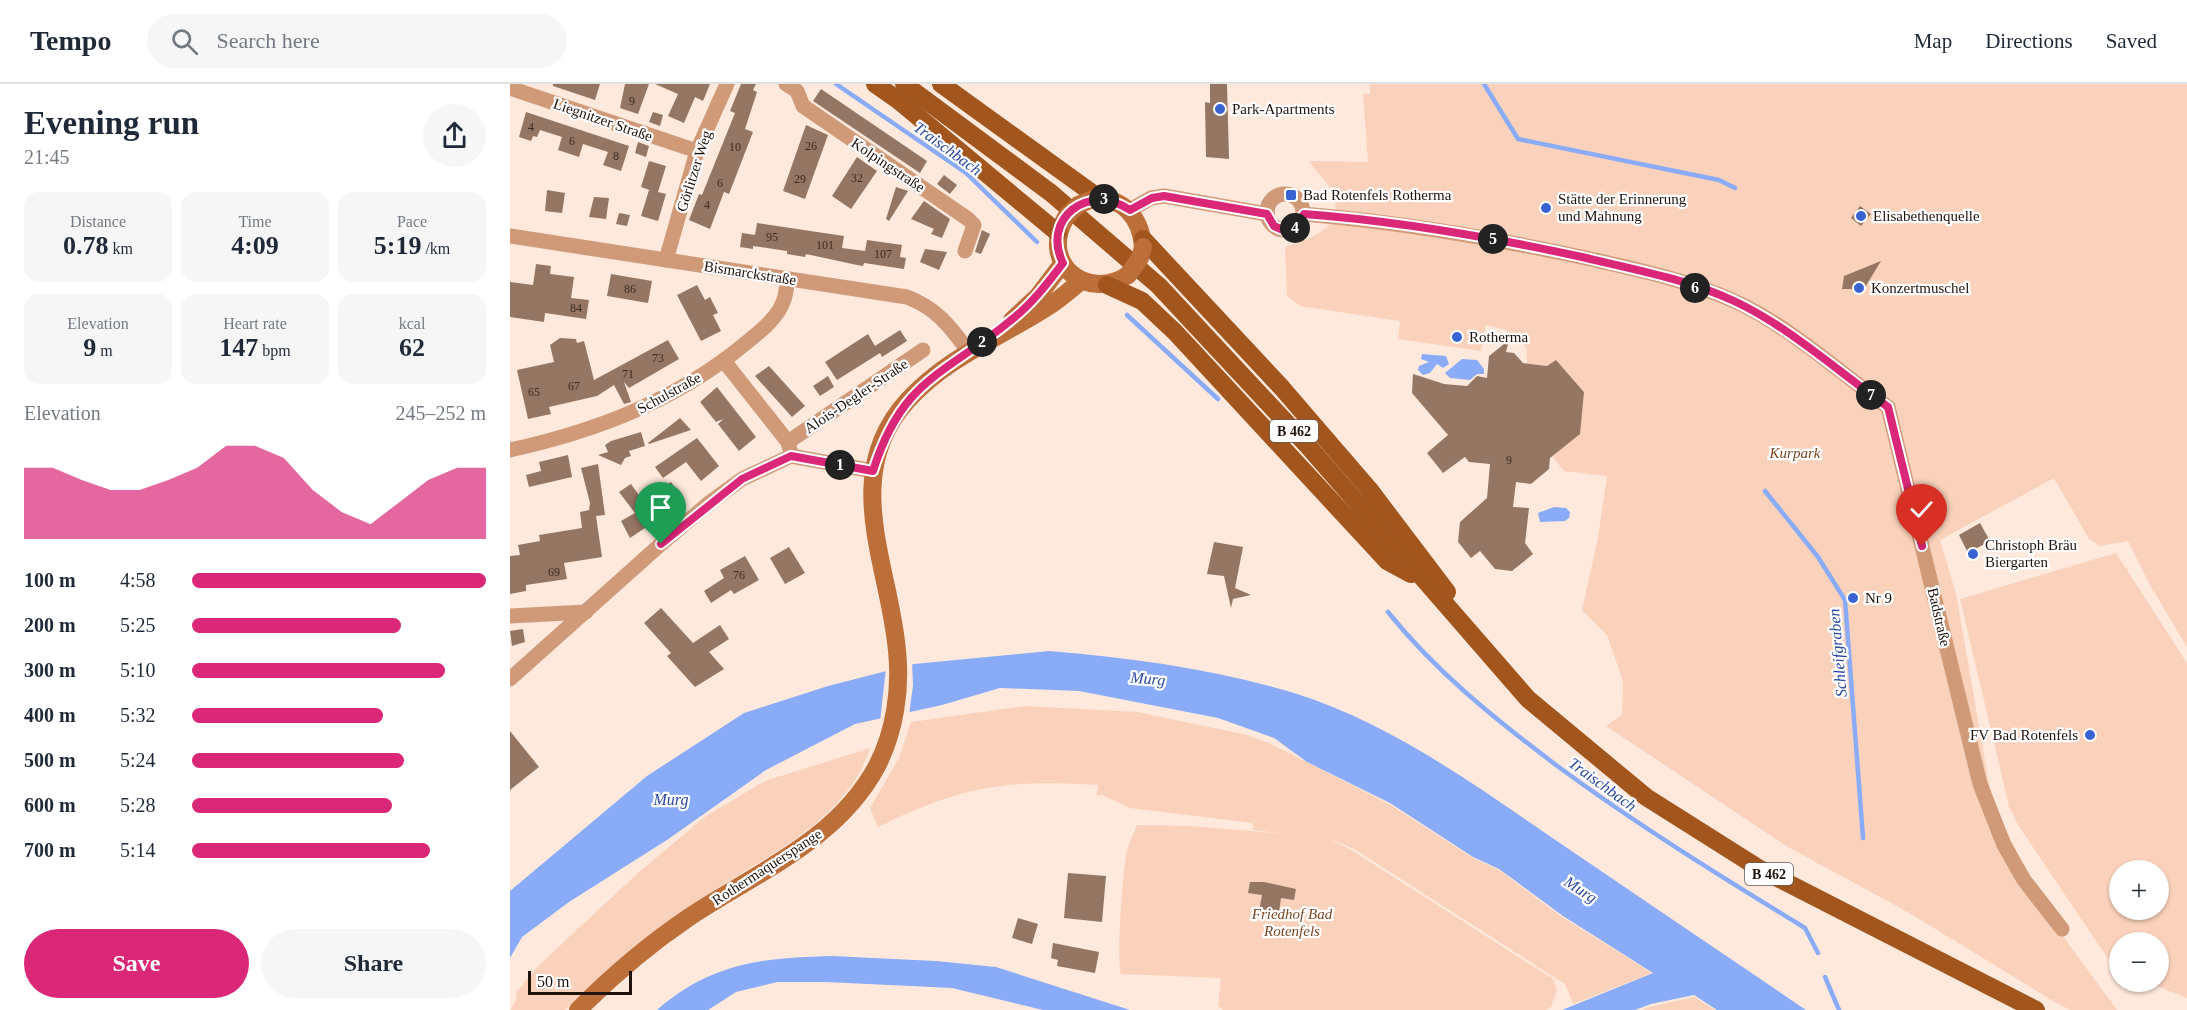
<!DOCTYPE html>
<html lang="en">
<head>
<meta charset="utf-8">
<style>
  :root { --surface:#fff; --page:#f6f6f7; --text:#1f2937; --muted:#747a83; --line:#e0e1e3; --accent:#db2777 }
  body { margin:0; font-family:"Times New Roman",serif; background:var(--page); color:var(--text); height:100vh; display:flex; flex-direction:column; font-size:22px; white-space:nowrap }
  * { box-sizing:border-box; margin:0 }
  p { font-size:20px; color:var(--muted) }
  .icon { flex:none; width:33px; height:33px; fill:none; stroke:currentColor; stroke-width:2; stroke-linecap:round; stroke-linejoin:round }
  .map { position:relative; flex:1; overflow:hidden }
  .side { display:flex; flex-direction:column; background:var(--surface); width:510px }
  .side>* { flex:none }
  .controls { position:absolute; left:1599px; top:776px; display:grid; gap:12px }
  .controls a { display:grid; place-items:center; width:60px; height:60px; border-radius:50%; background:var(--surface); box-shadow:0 2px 4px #0004; font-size:30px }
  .scale { position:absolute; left:18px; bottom:15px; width:104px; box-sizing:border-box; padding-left:6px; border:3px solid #1f130c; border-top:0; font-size:16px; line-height:21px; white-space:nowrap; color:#1f130c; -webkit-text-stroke:4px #fff; paint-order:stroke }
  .pin { position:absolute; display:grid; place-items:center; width:51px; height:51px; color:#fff; margin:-62px -26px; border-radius:50% 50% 50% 0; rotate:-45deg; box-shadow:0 0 6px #0007 }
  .pin .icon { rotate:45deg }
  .km { position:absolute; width:30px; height:30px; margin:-15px; border-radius:50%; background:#222; color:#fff; font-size:16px; line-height:30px; text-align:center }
  .round { display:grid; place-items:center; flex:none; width:63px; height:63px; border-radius:32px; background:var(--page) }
  .head { display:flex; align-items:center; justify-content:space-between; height:102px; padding:0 24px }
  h1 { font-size:33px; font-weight:700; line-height:45px }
  .figures { display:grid; grid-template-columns:repeat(3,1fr); gap:9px; height:102px; padding:6px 24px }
  .figures div { display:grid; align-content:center; border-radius:15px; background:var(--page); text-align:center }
  .figures b { font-size:26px; font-weight:700 }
  .figures small { font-size:16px; font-weight:400 }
  .figures p { font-size:16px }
  .chart { height:168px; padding:12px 24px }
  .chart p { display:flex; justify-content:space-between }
  .chart svg { width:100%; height:108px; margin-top:6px; fill:var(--accent); opacity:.7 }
  .button { display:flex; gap:12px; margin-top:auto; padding:12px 24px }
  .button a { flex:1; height:69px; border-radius:36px; background:var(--accent); color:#fff; font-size:24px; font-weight:700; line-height:69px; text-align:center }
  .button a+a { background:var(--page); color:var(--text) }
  ul { padding:0 24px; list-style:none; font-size:20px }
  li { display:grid; grid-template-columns:96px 72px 1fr; align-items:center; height:45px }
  li i { height:15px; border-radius:8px; background:var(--accent) }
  header { display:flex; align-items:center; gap:36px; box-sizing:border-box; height:84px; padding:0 30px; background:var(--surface); border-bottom:2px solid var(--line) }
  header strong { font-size:28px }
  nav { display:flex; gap:33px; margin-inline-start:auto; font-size:21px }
  .search { width:420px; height:54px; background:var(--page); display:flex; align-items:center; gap:15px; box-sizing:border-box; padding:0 21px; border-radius:33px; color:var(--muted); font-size:22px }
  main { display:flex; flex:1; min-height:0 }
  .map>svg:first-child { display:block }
</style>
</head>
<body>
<header>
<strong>Tempo</strong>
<div class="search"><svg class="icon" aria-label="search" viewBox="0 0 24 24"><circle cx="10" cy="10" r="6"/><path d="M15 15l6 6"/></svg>Search here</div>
<nav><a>Map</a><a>Directions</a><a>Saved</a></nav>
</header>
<main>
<section class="side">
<div class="head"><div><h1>Evening run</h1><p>21:45</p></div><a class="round"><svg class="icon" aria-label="share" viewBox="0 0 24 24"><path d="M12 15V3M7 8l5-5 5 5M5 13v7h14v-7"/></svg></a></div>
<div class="figures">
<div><p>Distance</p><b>0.78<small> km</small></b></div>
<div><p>Time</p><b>4:09</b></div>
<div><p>Pace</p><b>5:19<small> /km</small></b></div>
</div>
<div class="figures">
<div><p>Elevation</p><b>9<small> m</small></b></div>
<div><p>Heart rate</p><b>147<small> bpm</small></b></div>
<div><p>kcal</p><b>62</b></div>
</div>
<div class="chart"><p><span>Elevation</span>245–252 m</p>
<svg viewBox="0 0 160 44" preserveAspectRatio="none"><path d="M0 44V15L10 15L20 20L30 24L40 24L50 20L60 15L70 6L80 6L90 11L100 24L110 33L120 38L130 29L140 20L150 15L160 15V44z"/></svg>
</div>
<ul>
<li><b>100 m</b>4:58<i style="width:100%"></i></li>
<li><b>200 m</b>5:25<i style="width:71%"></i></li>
<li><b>300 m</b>5:10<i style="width:86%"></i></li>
<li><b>400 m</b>5:32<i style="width:65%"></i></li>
<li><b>500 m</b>5:24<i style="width:72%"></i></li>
<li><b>600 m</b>5:28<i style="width:68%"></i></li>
<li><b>700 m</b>5:14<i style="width:81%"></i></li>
</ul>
<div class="button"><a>Save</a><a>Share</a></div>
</section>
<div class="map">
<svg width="1677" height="926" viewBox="0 0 1677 926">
  <rect width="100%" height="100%" fill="#fee9dc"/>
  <!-- green -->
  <g fill="#fad2bb" fill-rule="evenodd">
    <path d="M860,0H1677V563L1640,501L1618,457L1590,462L1579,455L1544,394L1430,456L1446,510L1482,717L1538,832L1607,926H1560L1545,918L1396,827L1278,763L1096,642L1112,631L1113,597L1097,551L1072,526L1088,454L1097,392L1054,387L1042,372L1069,350L1074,307L1046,276L1034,285L1017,280V264L996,246L976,241L971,267L888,255L890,237L790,222L777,212L775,163C803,154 841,141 819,103C814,94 805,87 799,77L858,78L853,10H860Z"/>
    <path d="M1606,469L1677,579V914L1635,897H1648V858H1610L1609,887L1605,885L1508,741L1499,722L1450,515ZM1610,786H1648V825H1610Z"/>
    <path d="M516,622L627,628L737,651L759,659L879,720L963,774L989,786L1052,833L1142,889L1063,920L1055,900L844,765L818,754L843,767L1043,895L1047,906L1041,923L1036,926H713L708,922L711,894L611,890C606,877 613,784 617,767C619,758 624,749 627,741L681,742L777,750L743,746V739L620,724L592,711L587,712L588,701C496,695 451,702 368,743L360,724L389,674L401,638Z"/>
    <path d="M360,664C335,741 251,773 190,816C142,849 97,886 55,926H1L7,913L6,909L25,885L129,788L196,732L255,697Z"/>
    <path d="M1184,913L1205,926H1133L1139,923Z"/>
  </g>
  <!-- water -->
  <g fill="#8aacf8">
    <path d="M912,270L936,272L939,280L933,284L927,280L920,289L913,291L908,286L909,282L919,278L911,275Z"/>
    <path d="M952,275L967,276L974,285V290H967L960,296L940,294L935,289Z"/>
    <path d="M1044,423L1056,424L1060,428L1059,434L1055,437L1030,438L1028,429Z"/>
    <path d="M539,567C623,574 704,585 784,609C880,639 962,699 1044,755C1128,812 1212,869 1296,926H1207L1184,911L1141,920L1125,926H1052L1143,889L1053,832L989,785L963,773L880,719L797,678L764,654L708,634L569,607L490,604L432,621L345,640L256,686L157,756L59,818L12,853L0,874V807L137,692L234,629L318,602L404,580Z"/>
    <path d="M322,872L426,877L486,883L620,926H533L442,904L316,898H267L226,908L198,926H147C202,878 253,874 322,872Z"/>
  </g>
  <!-- pier -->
  <path fill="#fee9dc" d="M402,577L403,601L399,631L370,638L376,584Z"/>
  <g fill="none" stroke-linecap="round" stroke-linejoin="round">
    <!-- stream -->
    <g stroke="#8aacf8" stroke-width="4.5">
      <path d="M326,0L456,89L527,158"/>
      <path d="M974,0L1008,55L1209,96L1225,104"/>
      <path d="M617,231L708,315"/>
      <path d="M1255,407L1308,473L1335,516L1353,754"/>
      <path d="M878,528C926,588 985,635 1046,681C1126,740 1210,792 1295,844L1308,869"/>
      <path d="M1315,893L1329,926"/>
    </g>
  </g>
  <!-- building -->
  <g fill="#957663">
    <path d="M43,0H90L85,16L43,2Z"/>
    <path d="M115,0H139L128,30L110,24Z"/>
    <path d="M145,0H200L193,17L185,13L174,39L158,32L168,10Z"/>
    <path d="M231,0H246L243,6L247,8L235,45L243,48L219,110L214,108L200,145L179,136L189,110L192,111L225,29L220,27Z"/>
    <path d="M700,0H717L719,75L696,73L695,18L700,19Z"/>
    <path d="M311,5L417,77L410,89L303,17Z"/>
    <path d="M16,28L119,62L111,87L93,81L98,68L73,60L69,73L48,66L52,53L30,46L27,53L23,52L21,57L9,53Z"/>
    <path d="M143,28L153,31L150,42L139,38Z"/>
    <path d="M296,41L318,51L295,115L273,107Z"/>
    <path d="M128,58L139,62L136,73L125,69Z"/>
    <path d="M347,73L367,87L341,125L322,112Z"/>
    <path d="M139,77L156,82L148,108L156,110L148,137L131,132L139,106L145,108L131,103Z"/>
    <path d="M434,91L447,101L440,110L427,100Z"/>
    <path d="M386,103L398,107L379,137L376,135Z"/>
    <path d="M37,106L55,109L52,129L35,127Z"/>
    <path d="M84,113L99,114L96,135L79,133Z"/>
    <path d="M414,117L440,135L432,154L421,150L424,145L401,135Z"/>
    <path d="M1350,122L1361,130L1351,142L1341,134Z"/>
    <path d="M109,129L120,131L117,142L106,140Z"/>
    <path d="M247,139L334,152L332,164L355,167L357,156L392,161L390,173L396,174L394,185L354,179L353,182L347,181L296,170L295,173L277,170V167L243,162V165L230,163L232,149L245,151Z"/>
    <path d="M472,146L480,150L471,170L465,168Z"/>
    <path d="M415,165L437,168L429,186L410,178Z"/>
    <path d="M1371,177L1351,210L1341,205H1332L1334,192Z"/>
    <path d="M26,180L41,182L40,190L64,193L61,214L79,216L76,235L35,229L34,238L0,233V198L23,201Z"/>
    <path d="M101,190L142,197L138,219L97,212Z"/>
    <path d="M187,201L195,216L200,213L208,229L203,231L211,247L191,257L167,211Z"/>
    <path d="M390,246L397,257L372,273L370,269L327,296L315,278L358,250L365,262Z"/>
    <path d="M50,254L66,255L67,259L74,257L84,296L158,256L169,275L119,304L114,298L121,318L114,320L104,301L87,312L39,323L41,330L18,335L7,286L44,278L40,261Z"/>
    <path d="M999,256L996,268L1004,269L1013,279L1037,282L1046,276L1074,308L1070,350L1040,374L1039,385L1021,400L1006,398L1003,423L1019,424L1015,459L1023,470L1002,487L985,485L970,467L961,474L948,458L950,438L977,414L980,380L959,378L955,373L933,389L917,369L938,351L902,309L903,290L934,300L957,302L967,292L977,294L979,272Z"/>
    <path d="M259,282L295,322L282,333L245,292Z"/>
    <path d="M318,292L324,303L310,312L303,302Z"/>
    <path d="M207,303L246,353L229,367L208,340L213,335L206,338L190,318Z"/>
    <path d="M170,334L181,346L139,360L138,359Z"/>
    <path d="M131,348L135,362L119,367L121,372L115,374L111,381L88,371L98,368L95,361L101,357Z"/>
    <path d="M187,354L209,382L191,397L176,378L153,394L145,383Z"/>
    <path d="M58,371L62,393L19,403L16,391L31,387L29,378Z"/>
    <path d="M88,380L95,431L86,432L92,473L54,479L57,495L16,501V507L0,510V472L10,471L8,461L30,457L29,451L72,444L70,428L79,426L80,419L71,384Z"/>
    <path d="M161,398L172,414L136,439L138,442L120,454L111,437L125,429L109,408L121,400L133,417Z"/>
    <path d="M1470,439L1480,457L1458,469L1449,451Z"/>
    <path d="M704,458L733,463L725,504L741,511L723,515L721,524L714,492L697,490Z"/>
    <path d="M279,463L295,489L275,500L260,474Z"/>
    <path d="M235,472L249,496L224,510L221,506L201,519L194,507L214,494L210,486Z"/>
    <path d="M151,524L183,559L210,541L219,555L199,568L214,585L185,603L157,572L161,569L134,539Z"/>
    <path d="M13,545L15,558L2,562L0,547Z"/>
    <path d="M0,647L29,683L0,706Z"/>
    <path d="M558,789L596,792L592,838L554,834Z"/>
    <path d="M740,798H754L786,805L784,816L771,814L768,836L748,833L752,811L738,809Z"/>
    <path d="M508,834L528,840L522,860L502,854Z"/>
    <path d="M543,859L589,868L585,889L547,882L548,876L541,874Z"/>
  </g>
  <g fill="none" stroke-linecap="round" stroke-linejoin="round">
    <!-- street -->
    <g stroke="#d09a79" stroke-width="15">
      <path d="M276,0L287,7L293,22L458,135L464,141L455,167"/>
      <path d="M0,4L187,67"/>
      <circle cx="775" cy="128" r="18"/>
      <path d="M620,126L641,114L654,112L757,130"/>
      <path d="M793,130C889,138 983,154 1076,174C1125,185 1178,196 1224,217C1278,241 1329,288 1378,323L1470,700L1494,761L1514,796L1552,845"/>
      <path d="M0,152L397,213C426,224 440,242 458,267"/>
      <path d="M156,176L187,67L217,0"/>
      <path d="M214,277L278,358L280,366"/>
      <path d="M278,358L413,266"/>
      <path d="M0,366C87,347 167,316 236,259C249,248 267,235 273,218C276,212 276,203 278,196"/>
      <path d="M0,532L76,528"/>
      <path d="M0,595L151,460L199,419L232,395L281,372L363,387"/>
    </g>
    <!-- secondary -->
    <g stroke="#bd6f3a" stroke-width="18">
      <path d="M580,116C612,110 631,134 633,163"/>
      <path d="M555,135C530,179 576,218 618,191"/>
      <path d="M502,236L528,212L553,179"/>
      <path d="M68,926C102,892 138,861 178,834C245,789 327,757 367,682C385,647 391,605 387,567C380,482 329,391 398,316C439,272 487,255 536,224C549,216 560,206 571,197"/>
    </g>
    <!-- primary -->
    <g stroke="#a2561e" stroke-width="18">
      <path d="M365,0L388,16L548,149"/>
      <path d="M394,0L541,109L649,202L798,362L1018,615L1136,713L1250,785L1526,926"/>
      <path d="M431,0L589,114"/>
      <path d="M633,155L772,304L859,405L937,508"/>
      <path d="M597,201L632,217L665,248L877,477L901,490"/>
    </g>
    <!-- secondary-bridge -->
    <g stroke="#bd6f3a" stroke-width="18">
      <path d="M556,133L568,121L580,116"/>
      <path d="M618,191L630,174L633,163"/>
    </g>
  </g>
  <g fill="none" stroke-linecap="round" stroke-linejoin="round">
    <!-- route casing -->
    <g stroke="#fff" stroke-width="12">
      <path id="route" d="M151,460L232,395L281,372L363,387C392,295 433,292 500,237C521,221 537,200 553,179C531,135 578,98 620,126L642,114L654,112L757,130L764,142L773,146L784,144L794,130C888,137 980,153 1072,173C1122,185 1177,195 1224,217C1278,242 1329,288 1378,323L1412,462"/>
    </g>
    <!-- route -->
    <use href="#route" stroke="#db2777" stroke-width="8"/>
  </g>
  <!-- markers -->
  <g fill="#3963d3" stroke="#fff" stroke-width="2">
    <circle cx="710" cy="25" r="6"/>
    <rect x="775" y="105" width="12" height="12" rx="3"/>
    <circle cx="1036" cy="124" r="6"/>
    <circle cx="1351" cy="132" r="6"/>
    <circle cx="1349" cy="204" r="6"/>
    <circle cx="947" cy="253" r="6"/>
    <circle cx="1463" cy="470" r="6"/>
    <circle cx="1343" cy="514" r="6"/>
    <circle cx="1580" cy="651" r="6"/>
  </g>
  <g text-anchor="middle" stroke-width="4.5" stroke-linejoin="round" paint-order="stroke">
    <!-- number labels -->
    <g font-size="12" fill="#3c2c22">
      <text x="122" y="21">9</text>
      <text x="21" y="47">4</text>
      <text x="62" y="61">6</text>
      <text x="301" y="66">26</text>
      <text x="225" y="67">10</text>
      <text x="106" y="76">8</text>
      <text x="347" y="98">32</text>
      <text x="290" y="99">29</text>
      <text x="210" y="103">6</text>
      <text x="197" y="125">4</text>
      <text x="262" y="157">95</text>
      <text x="315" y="165">101</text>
      <text x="373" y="174">107</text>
      <text x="120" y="209">86</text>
      <text x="66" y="228">84</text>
      <text x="148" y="278">73</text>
      <text x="118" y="294">71</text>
      <text x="64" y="306">67</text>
      <text x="24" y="312">65</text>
      <text x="999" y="380">9</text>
      <text x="44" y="492">69</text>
      <text x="229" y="495">76</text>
    </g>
    <!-- shield labels -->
    <g fill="#fff" stroke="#625a55" stroke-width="1.5">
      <rect x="760" y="336" width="48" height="22" rx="4.5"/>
      <rect x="1235" y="779" width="48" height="22" rx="4.5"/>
    </g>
    <g font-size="14" font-weight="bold" fill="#1f130c">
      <text x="784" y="352">B 462</text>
      <text x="1259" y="795">B 462</text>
    </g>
    <!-- poi labels -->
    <g font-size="15" fill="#1f130c" stroke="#fff" text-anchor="start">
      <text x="722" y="30">Park-Apartments</text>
      <text x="793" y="116">Bad Rotenfels Rotherma</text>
      <text x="1048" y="120">Stätte der Erinnerung<tspan x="1048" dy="17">und Mahnung</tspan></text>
      <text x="1363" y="137">Elisabethenquelle</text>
      <text x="1361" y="209">Konzertmuschel</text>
      <text x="959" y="258">Rotherma</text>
      <text x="1475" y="466">Christoph Bräu<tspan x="1475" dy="17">Biergarten</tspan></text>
      <text x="1355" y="519">Nr 9</text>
      <text x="1568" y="656" text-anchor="end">FV Bad Rotenfels</text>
    </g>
    <!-- street labels -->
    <g font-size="15" fill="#1f130c" stroke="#fff">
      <text transform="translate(93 36) rotate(19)" y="5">Liegnitzer Straße</text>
      <text transform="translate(378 81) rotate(34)" y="5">Kolpingstraße</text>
      <text transform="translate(184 87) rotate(-72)" y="5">Görlitzer Weg</text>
      <text transform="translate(240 189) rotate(9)" y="5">Bismarckstraße</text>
      <text transform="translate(159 309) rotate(-29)" y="5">Schulstraße</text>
      <text transform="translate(346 312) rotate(-34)" y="5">Alois-Degler-Straße</text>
      <text transform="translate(1429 533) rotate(77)" y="5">Badstraße</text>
      <text transform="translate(257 783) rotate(-33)" y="5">Rothermaquerspange</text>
    </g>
    <!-- park labels -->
    <g font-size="15" font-style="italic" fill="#7a4521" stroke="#fff">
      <text x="1285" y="374">Kurpark</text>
      <text x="782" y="835">Friedhof Bad<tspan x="782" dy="17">Rotenfels</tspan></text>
    </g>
    <!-- water labels -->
    <g font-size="16" font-style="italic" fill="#29489f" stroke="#fff">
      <text transform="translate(438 64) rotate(36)" y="6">Traischbach</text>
      <text transform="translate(1327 569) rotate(-95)" y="6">Schleifgraben</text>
      <text transform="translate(638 594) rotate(5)" y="6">Murg</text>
      <text transform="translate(1093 700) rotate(36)" y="6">Traischbach</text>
      <text x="161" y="721">Murg</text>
      <text transform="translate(1071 805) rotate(33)" y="6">Murg</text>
    </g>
  </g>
</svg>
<div class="controls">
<a>+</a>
<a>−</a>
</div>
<div class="scale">50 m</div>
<div class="pin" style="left:151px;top:460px;background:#1e9e55"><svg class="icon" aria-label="arrive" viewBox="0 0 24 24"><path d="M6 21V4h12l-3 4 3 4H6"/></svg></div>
<div class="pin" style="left:1412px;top:462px;background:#d93025"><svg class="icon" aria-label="check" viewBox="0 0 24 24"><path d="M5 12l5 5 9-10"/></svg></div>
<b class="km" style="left:330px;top:381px">1</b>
<b class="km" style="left:472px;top:258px">2</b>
<b class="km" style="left:594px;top:115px">3</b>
<b class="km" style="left:785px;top:144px">4</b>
<b class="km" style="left:983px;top:155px">5</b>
<b class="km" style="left:1185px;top:204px">6</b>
<b class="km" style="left:1361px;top:311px">7</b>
</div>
</main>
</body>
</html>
